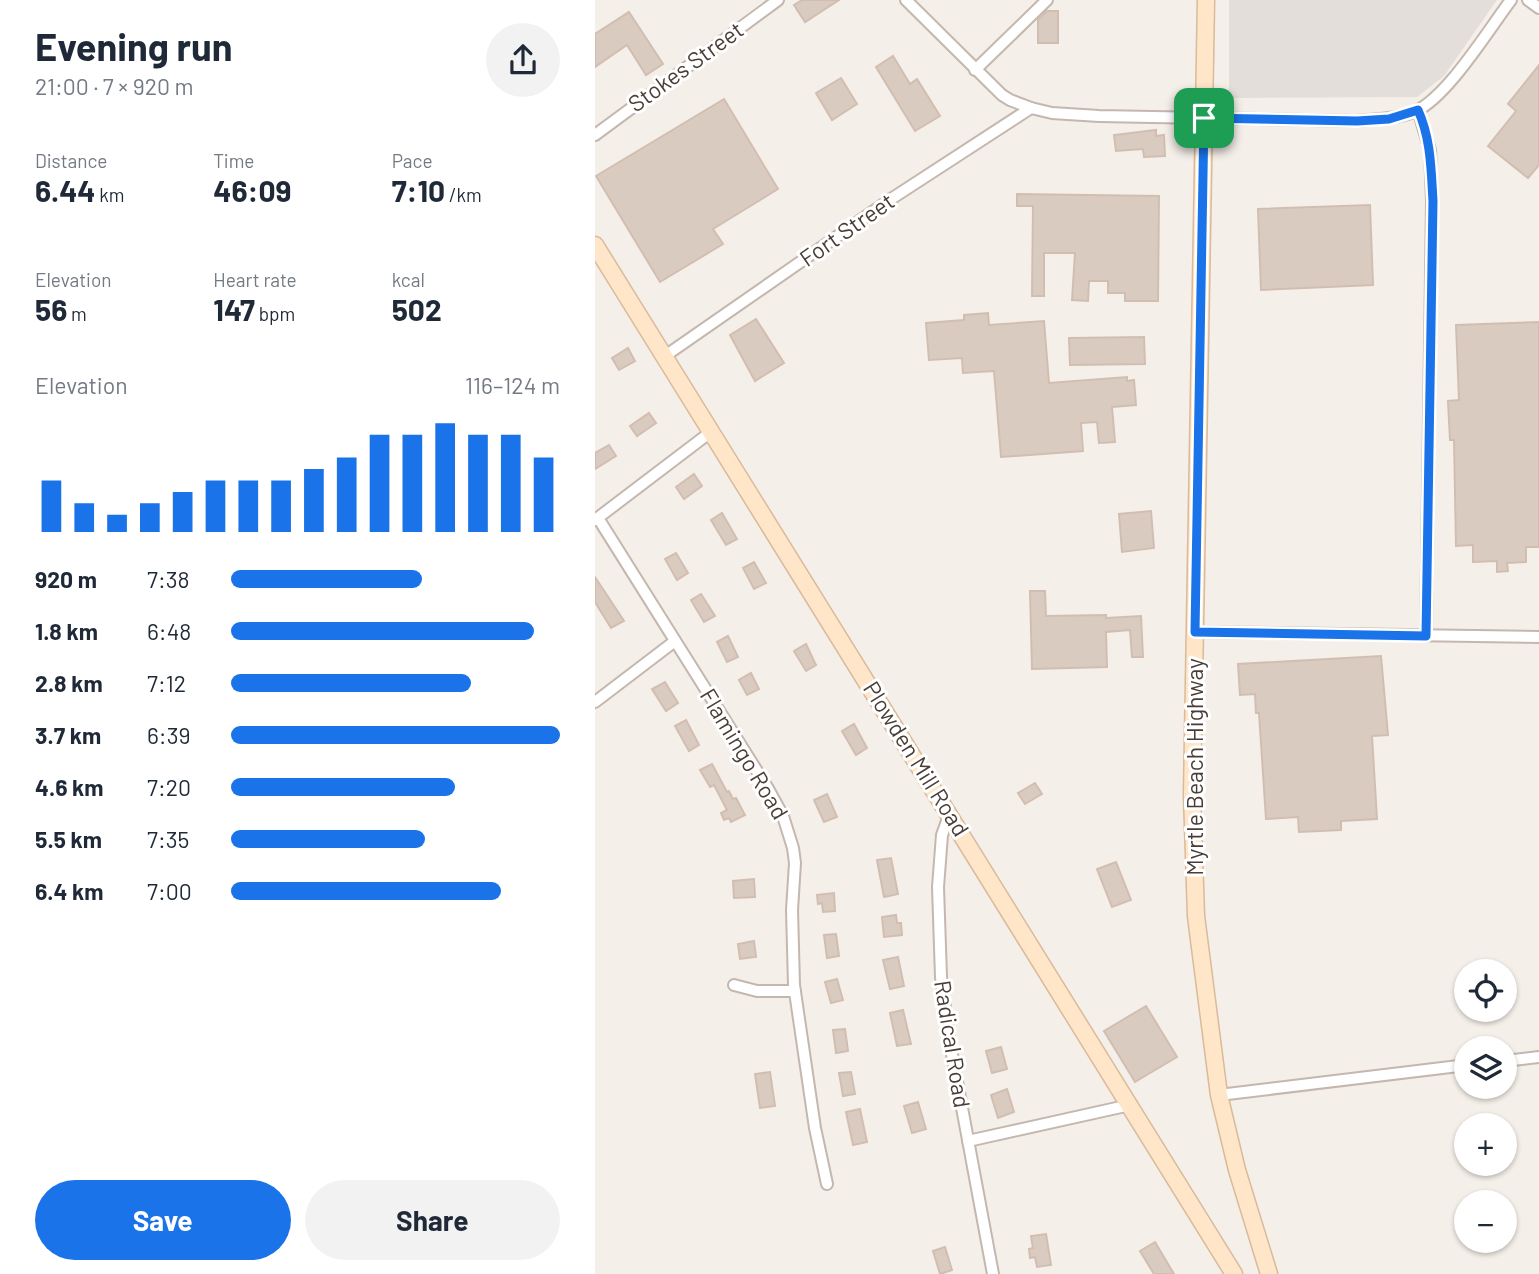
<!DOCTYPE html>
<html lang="en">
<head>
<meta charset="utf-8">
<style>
  :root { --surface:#fff; --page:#f2f2f3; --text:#1f2937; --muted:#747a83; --accent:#1a73e8 }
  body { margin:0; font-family:Barlow,sans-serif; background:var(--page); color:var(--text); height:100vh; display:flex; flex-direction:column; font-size:26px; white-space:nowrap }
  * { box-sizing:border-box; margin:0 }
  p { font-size:23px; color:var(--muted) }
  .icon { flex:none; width:38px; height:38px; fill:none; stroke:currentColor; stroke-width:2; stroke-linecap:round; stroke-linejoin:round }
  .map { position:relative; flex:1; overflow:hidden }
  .sheet { display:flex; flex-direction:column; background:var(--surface); width:595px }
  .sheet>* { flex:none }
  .buttons { position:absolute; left:859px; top:959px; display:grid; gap:14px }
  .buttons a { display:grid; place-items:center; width:63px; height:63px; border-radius:50%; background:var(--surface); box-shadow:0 2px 5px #0004; font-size:35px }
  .pin { position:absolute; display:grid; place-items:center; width:60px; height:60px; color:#fff; margin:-30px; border-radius:14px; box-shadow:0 4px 10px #0006 }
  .round { display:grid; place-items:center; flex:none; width:74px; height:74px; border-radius:37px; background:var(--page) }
  .summary { display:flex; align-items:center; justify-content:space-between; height:119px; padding:0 35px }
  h1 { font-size:38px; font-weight:700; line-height:52px }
  .stats { display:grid; grid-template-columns:repeat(3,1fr); gap:10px; height:119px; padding:7px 35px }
  .stats div { display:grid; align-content:center }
  .stats b { font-size:30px; font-weight:700 }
  .stats small { font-size:19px; font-weight:400 }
  .stats p { font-size:19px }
  .chart { height:196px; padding:14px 35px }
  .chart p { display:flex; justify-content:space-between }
  .chart svg { width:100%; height:126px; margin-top:7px; stroke:var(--accent); stroke-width:6 }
  .action { display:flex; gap:14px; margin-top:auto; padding:14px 35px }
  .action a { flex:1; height:80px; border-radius:42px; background:var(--accent); color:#fff; font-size:28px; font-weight:700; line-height:80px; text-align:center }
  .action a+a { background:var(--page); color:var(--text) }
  ul { padding:0 35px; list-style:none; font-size:23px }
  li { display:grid; grid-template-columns:112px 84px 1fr; align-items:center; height:52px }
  li i { height:18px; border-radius:9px; background:var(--accent) }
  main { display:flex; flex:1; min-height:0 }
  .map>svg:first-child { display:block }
</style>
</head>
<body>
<main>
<section class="sheet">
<div class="summary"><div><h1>Evening run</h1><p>21:00 · 7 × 920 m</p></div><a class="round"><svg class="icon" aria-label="share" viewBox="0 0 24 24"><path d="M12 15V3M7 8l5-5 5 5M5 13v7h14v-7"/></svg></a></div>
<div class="stats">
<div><p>Distance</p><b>6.44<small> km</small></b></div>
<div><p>Time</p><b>46:09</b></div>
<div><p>Pace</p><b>7:10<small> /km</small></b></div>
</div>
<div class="stats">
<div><p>Elevation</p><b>56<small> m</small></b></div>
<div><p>Heart rate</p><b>147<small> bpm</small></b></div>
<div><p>kcal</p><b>502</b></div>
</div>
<div class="chart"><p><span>Elevation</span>116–124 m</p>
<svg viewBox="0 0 160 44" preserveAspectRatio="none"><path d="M5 44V26M15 44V34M25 44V38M35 44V34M45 44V30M55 44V26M65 44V26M75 44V26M85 44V22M95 44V18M105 44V10M115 44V10M125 44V6M135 44V10M145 44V10M155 44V18"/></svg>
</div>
<ul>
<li><b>920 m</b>7:38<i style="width:58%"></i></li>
<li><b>1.8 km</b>6:48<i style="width:92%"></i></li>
<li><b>2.8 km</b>7:12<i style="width:73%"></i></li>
<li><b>3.7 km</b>6:39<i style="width:100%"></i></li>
<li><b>4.6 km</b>7:20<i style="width:68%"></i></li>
<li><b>5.5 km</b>7:35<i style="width:59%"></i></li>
<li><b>6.4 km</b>7:00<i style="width:82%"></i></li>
</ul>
<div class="action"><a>Save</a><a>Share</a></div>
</section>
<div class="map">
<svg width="944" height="1274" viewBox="0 0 944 1274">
  <rect width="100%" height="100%" fill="#f5efe9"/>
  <!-- industrial -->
  <path fill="#e4deda" d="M634,0H902L849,76L822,97L634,98Z"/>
  <!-- building -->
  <g fill="#dacbc1" stroke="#d2beb1" stroke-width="2">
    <path d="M207,0H244L210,22L199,5Z"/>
    <path d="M452,11H463V43H443V20Z"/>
    <path d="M34,12L68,64L51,75L32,45L0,67V34Z"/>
    <path d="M298,56L315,84L322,79L345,116L320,131L281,67Z"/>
    <path d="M944,65V165L933,178L893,146L921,111L913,104Z"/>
    <path d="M246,78L262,104L237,120L221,93Z"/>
    <path d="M129,99L183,189L118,229L128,244L65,282L1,176Z"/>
    <path d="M561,130V136L569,135L570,156L549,157L548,149L521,151L519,135Z"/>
    <path d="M422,194L564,196L563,301H530V293H513V281H494L493,301L477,300L480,253H449V296H437L438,206H422Z"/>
    <path d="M775,205L778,285L666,290L663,209Z"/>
    <path d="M393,313L394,325L449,321L454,383L532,377V381L539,380L541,405L517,407L520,442L504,443L502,422L486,423L488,451L406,457L399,371L368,373L367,358L334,360L331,323L369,320V315Z"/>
    <path d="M161,319L189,363L160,381L135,335Z"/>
    <path d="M944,322V547H931V562L912,563L913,571L902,572V561L878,562V545L861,546L859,440H855L853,401L864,400L861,325Z"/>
    <path d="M549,337L550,364L475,365L474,338Z"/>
    <path d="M33,348L40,361L24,370L17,358Z"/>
    <path d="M54,413L61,423L42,436L35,426Z"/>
    <path d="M14,445L21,456L0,469V453Z"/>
    <path d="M99,474L107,486L89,499L81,487Z"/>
    <path d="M556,511L559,548L527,552L524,514Z"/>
    <path d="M127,513L142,539L131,545L116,520Z"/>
    <path d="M81,553L93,573L82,580L70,559Z"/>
    <path d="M159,562L171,583L159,589L148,568Z"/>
    <path d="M0,577L29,621L16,628L0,602Z"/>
    <path d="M435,591H450L451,616L511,615V618L546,616L548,657H537L535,630L511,632L512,667L437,669Z"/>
    <path d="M106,594L120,616L109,622L96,600Z"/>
    <path d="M133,636L143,657L132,662L122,642Z"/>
    <path d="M211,644L221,665L211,671L199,651Z"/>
    <path d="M786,656L793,735L777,736L782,819L746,821V830L704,832L703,817L671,819L664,713H661L660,694L645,695L643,664Z"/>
    <path d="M156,673L164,689L152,695L144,680Z"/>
    <path d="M70,682L83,703L71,711L57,689Z"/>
    <path d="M91,720L104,745L94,751L80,726Z"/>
    <path d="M259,724L272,748L261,755L247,731Z"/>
    <path d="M117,764L132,792L134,791L138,799L141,798L150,815L136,822L134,818L129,820L126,813L132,810L119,785L115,787L105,770Z"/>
    <path d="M440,783L447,794L430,804L423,793Z"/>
    <path d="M232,794L242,817L229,822L219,800Z"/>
    <path d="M296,858L303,894L289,897L282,860Z"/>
    <path d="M521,862L536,900L517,907L502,869Z"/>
    <path d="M159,879L160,897L139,898L138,881Z"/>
    <path d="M239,893L240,911L228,912L227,903L223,904L222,895Z"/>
    <path d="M301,915L302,923H306L307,935L289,937L287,917Z"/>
    <path d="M241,934L244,956L232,958L229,935Z"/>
    <path d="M159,941L161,957L145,959L143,944Z"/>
    <path d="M303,957L309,986L295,989L288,960Z"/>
    <path d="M242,979L248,1000L236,1003L230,982Z"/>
    <path d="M551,1006L582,1057L540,1082L509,1031Z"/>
    <path d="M308,1010L316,1044L302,1046L295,1013Z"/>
    <path d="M250,1029L253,1051L241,1053L238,1030Z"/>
    <path d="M406,1047L412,1069L397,1073L391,1051Z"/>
    <path d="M175,1072L180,1106L165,1108L160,1074Z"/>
    <path d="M256,1072L260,1094L248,1096L244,1073Z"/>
    <path d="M412,1089L419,1112L403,1118L396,1095Z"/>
    <path d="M323,1102L331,1129L317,1133L309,1106Z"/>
    <path d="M265,1109L272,1142L258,1145L251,1112Z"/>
    <path d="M451,1234L456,1265L442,1267L440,1257L435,1258L434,1249L438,1248L436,1236Z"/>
    <path d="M560,1242L579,1274H559L545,1251Z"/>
    <path d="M350,1247L357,1270L345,1274L338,1251Z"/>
  </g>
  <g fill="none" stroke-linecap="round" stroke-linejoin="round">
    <!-- street casing -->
    <g stroke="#c4b7ae" stroke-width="14">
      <g id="street">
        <path d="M311,0L407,95L415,100L436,108"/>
        <path d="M933,0L944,8"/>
        <path d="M380,70L452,0"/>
        <path d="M823,110L835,150L837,201L831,636"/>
        <path d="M0,135L183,0"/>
        <path d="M70,356L296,199L436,108L457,113L504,116L762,121C782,119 802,119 821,111C853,96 894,29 916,0"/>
        <path d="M3,518L172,787L188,816L198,848L200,863L197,910L199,985L220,1128L232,1184"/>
        <path d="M0,520L117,431"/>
        <path d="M600,632L944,637"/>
        <path d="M0,702L80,641"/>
        <path d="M355,813L347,835L343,887L346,977L354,1038L398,1274"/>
        <path d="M139,985L162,991H200"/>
        <path d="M910,1061L944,1057"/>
        <path d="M624,1095L872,1065"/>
        <path d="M373,1141L535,1105"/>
      </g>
    </g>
    <!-- secondary casing -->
    <g stroke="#d9ba9a" stroke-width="19">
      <g id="secondary">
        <path d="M611,0L597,795L601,916L624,1095L642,1170L674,1274"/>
        <path d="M0,245L639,1274"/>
      </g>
    </g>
    <!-- street -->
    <use href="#street" stroke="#fff" stroke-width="10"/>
    <!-- secondary -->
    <use href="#secondary" stroke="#ffe6c9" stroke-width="16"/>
  </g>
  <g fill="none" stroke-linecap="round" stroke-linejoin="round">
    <!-- route casing -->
    <g stroke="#fff" stroke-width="14">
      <path id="route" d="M823,110C836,139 836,169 838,201L831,636L600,632L609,118L762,121L794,119Z"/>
    </g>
    <!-- route -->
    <use href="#route" stroke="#1a73e8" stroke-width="9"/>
  </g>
  <g text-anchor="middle" stroke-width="6" stroke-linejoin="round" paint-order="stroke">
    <!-- street labels -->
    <g font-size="23" fill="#493e37" stroke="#fff">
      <text transform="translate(91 67) rotate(-36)" y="8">Stokes Street</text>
      <text transform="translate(252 230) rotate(-35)" y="8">Fort Street</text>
      <text transform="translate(149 754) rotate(59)" y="8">Flamingo Road</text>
      <text transform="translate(321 759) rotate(58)" y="8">Plowden Mill Road</text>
      <text transform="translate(600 767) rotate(-90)" y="8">Myrtle Beach Highway</text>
      <text transform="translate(357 1044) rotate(81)" y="8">Radical Road</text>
    </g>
  </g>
</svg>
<div class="buttons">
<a><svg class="icon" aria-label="locate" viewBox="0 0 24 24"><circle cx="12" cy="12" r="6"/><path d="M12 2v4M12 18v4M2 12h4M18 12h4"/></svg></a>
<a><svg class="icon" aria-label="layers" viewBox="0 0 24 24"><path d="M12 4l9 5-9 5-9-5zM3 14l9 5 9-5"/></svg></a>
<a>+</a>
<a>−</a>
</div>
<div class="pin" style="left:609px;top:118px;background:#1e9e55"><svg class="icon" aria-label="arrive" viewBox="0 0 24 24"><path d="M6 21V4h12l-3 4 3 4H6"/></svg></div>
</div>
</main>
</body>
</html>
